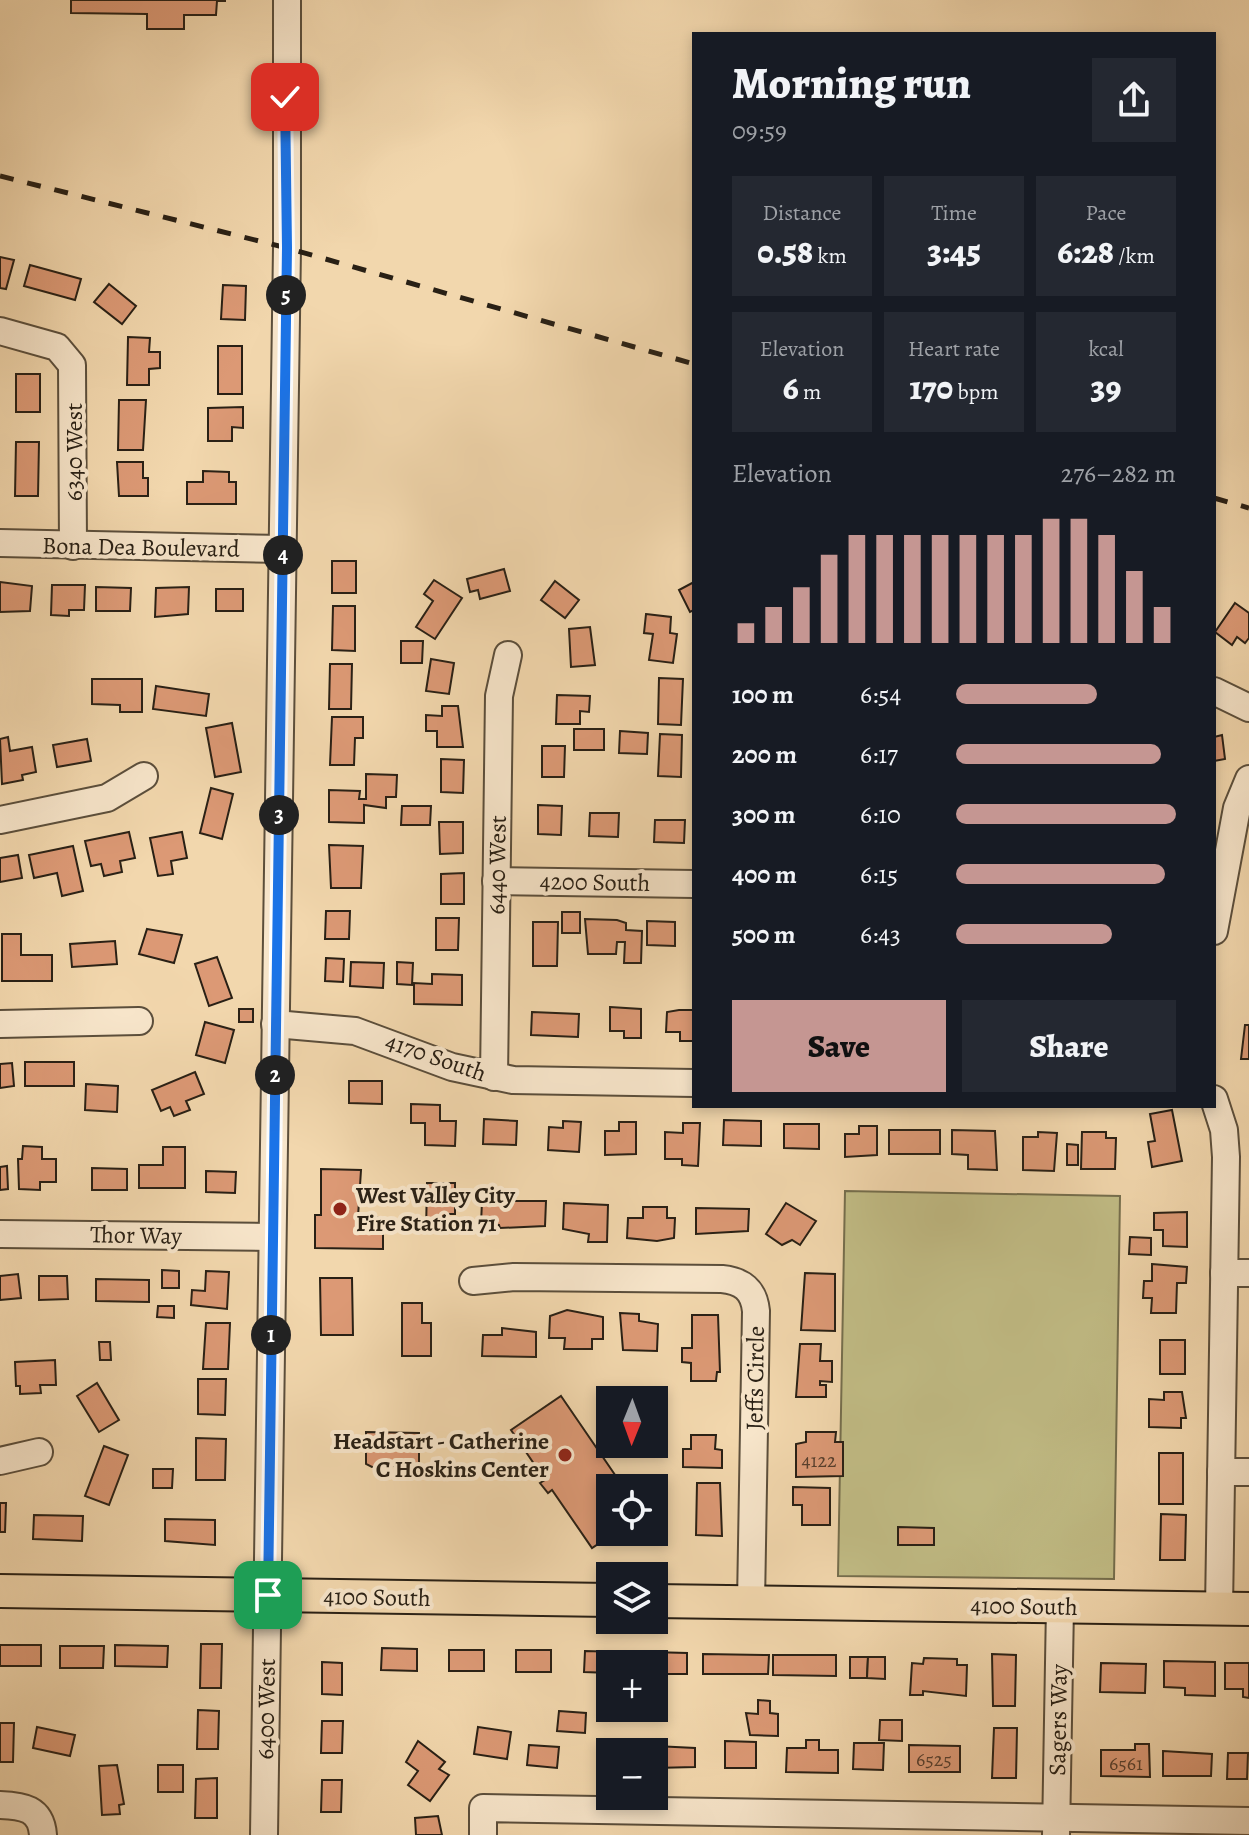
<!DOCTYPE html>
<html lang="en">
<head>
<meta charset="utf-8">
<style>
  :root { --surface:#171b24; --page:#242831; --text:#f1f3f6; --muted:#9ea1a6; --accent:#c59692 }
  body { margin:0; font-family:Alegreya,serif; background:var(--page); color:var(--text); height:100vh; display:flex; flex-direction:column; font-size:30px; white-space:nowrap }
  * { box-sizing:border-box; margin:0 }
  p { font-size:26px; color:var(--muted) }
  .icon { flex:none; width:44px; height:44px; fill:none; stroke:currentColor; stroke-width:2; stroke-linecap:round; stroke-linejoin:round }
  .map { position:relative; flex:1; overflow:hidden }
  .sheet { position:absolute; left:692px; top:32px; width:524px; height:1076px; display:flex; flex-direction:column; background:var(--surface); border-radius:0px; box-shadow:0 4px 12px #0003 }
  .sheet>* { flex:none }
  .needle { width:52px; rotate:181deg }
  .tools { position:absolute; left:596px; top:1386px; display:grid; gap:16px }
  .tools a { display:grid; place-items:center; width:72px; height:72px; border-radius:0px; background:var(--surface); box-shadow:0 4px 12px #0003; font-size:40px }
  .pin { position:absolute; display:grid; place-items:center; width:68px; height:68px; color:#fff; margin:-34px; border-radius:16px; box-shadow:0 4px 12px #0006 }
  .km { position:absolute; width:40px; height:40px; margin:-20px; border-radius:50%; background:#222; color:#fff; font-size:22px; line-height:40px; text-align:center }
  .round { display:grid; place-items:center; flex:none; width:84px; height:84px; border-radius:0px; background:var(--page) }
  .head { display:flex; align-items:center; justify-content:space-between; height:136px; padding:0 40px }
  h1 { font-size:44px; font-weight:800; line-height:60px }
  .figures { display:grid; grid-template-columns:repeat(3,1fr); gap:12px; height:136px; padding:8px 40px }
  .figures div { display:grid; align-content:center; border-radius:0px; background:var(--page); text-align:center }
  .figures b { font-size:34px; font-weight:800 }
  .figures small { font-size:22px; font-weight:400 }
  .figures p { font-size:22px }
  .chart { height:224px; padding:16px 40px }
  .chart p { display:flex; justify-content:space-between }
  .chart svg { width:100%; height:144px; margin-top:8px; stroke:var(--accent); stroke-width:6 }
  .action { display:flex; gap:16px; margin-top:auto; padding:16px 40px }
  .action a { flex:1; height:92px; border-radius:0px; background:var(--accent); color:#111; font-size:32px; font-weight:800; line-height:92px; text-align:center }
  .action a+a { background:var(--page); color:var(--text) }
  ul { padding:0 40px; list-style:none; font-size:26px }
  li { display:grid; grid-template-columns:128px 96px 1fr; align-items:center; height:60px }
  li i { height:20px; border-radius:10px; background:var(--accent) }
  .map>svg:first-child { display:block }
</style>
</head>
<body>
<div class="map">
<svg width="1249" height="1835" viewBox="0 0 1249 1835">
  <rect width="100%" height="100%" fill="#f2d7ad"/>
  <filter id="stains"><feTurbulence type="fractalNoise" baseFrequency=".0025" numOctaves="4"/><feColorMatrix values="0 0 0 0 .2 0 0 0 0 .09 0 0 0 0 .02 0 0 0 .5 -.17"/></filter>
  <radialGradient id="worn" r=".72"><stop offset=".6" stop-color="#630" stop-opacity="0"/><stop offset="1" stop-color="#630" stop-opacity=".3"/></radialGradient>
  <!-- green -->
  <path fill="#c1bc85" stroke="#756e4d" stroke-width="2" d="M845,1191L1120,1196L1114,1579L838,1576Z"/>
  <!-- building -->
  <g fill="#dc9975" stroke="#292015" stroke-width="2">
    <path d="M71,0H225V1H217L216,15H184V29H147V14L71,13Z"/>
    <path d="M0,257L14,260L6,289L0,288Z"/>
    <path d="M30,265L81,279L75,300L24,286Z"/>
    <path d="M109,284L136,306L122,324L94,302Z"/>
    <path d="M223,285L246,286L245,320L221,319Z"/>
    <path d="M128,337L150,338L149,352H160V368L149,369V385H127Z"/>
    <rect x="218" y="346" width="24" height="48"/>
    <rect x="16" y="374" width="24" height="38"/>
    <path d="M119,400H146L143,450H118Z"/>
    <path d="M243,407V428L232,427V441H208V408Z"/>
    <path d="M16,442H39L38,496H15Z"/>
    <path d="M117,462H143V478H148V496H119Z"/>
    <path d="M203,471L229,472V482H236V504H187V482H203Z"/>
    <rect x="332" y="561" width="24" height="32"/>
    <path d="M504,569L510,591L480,599L478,590L470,592L467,579Z"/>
    <path d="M434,580L462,598L435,639L416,627L433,601L424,594Z"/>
    <path d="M555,581L579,600L565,618L541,600Z"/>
    <path d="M0,582L32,586L30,611L0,612Z"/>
    <path d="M694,582V610L690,612L679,590Z"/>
    <path d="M52,585H85L84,610H69V616L51,615Z"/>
    <path d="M96,587L131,588L130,611H96Z"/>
    <path d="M189,587L188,614L155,617L156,588Z"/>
    <rect x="216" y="589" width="27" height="22"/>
    <path d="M1235,603L1249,613V638L1245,643L1237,637L1232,645L1215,632Z"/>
    <path d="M333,606H355V651L332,650Z"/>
    <path d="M646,614L671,617L670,633L677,634L673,663L649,660L653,634L644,633Z"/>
    <path d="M590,627L595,665L571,667L569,629Z"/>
    <path d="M401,641H423L422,663H401Z"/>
    <path d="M431,659L454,663L449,694L426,691Z"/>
    <path d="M330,664H352L351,709H329Z"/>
    <path d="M659,678L683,679L681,725L658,724Z"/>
    <path d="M92,679H142V712H120V705L92,704Z"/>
    <path d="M156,686L209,694L206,716L153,709Z"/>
    <path d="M557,695L590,696L589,712L580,711V724H556Z"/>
    <path d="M442,706H458L463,747H437V731H426V715L442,716Z"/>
    <path d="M332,717H363V738H355L354,765H330Z"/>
    <path d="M232,723L241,772L215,777L206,728Z"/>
    <rect x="574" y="729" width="30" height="21"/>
    <path d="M620,731L648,733L647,754L619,753Z"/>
    <path d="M660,734L682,735L681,777L658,776Z"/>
    <path d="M1222,735L1225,759L1214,761V737Z"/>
    <path d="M8,737L10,751L32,747L36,772L22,775L23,780L2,784L0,739Z"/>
    <path d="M87,739L91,761L57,767L53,745Z"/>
    <path d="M542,746H565L564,777H542Z"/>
    <path d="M441,759L464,760L463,793L441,792Z"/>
    <path d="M366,774L397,775L396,797H386V808L364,805V823L329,822V790L360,791L359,799H366Z"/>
    <path d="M211,788L233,794L222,839L200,833Z"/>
    <path d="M538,805L562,806L561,835L538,834Z"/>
    <path d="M402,806H431L430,825H401Z"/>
    <path d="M590,813H619L618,837L589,836Z"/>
    <path d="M655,820H685L684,843L654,842Z"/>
    <path d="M439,822H463V853L440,854Z"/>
    <path d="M129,832L135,858L120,861L122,872L104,876L101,864L91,866L85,841Z"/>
    <path d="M182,832L187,858L171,861L173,874L158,876L150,838Z"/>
    <path d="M329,845L363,846L361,888H331Z"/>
    <path d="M73,846L83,891L62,896L57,873L34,878L29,855Z"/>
    <path d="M18,855L22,878L0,882V858Z"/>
    <path d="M464,873V904H441V874Z"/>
    <path d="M326,911H350L349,939H325Z"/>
    <rect x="562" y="912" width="18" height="21"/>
    <path d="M436,918H459L458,950H436Z"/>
    <path d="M585,919L617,920L626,923V930L642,931L641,963H624L625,942H617L616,954H588Z"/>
    <path d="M647,921L675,922V946L647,945Z"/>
    <path d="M533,922H558L557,966H533Z"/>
    <path d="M147,929L182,935L174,963L139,954Z"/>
    <path d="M2,934H21V955H52V981H2Z"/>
    <path d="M115,941L117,964L72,967L70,944Z"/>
    <path d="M217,957L232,998L209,1006L195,964Z"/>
    <path d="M326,958L344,959L343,982L325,981Z"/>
    <path d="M351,962L384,963L383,988L350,986Z"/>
    <path d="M397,962L413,963L412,985L397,984Z"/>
    <path d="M432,974L462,975V1005L414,1004V983L432,984Z"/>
    <path d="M610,1007L641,1009V1038H624V1031H610Z"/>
    <rect x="239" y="1009" width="14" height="13"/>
    <path d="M679,1010H694V1041H680V1032H666L667,1012Z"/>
    <path d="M532,1012L579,1014L578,1037L531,1035Z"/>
    <path d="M205,1022L234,1030L225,1063L196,1055Z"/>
    <path d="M1245,1025H1249V1059H1241Z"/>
    <rect x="25" y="1062" width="49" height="24"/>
    <path d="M12,1063L14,1086L0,1088V1064Z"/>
    <path d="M195,1072L204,1094L186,1101L190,1110L174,1116L170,1107L161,1111L152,1090Z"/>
    <path d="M349,1081H382V1104L349,1103Z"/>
    <path d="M86,1084L118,1086L117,1112L85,1110Z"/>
    <path d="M411,1104L440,1105V1121H456L455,1146L425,1145V1123H411Z"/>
    <path d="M1172,1110L1182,1161L1152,1167L1148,1142L1155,1141L1150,1114Z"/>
    <path d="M484,1119L517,1121L516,1145L483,1144Z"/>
    <path d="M724,1120L761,1121V1146L723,1145Z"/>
    <path d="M563,1121L581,1122L579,1152L548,1150L549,1127L563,1128Z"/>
    <path d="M619,1122H636V1154L605,1155V1131H619Z"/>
    <path d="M683,1123H700L698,1166L682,1165V1159H665V1132L683,1133Z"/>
    <path d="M784,1124H819V1149L784,1148Z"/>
    <path d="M859,1126H877V1155L845,1157V1134H859Z"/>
    <rect x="889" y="1130" width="51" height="24"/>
    <path d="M952,1130L995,1131L997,1170L968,1169V1155L952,1154Z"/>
    <path d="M1038,1132L1057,1133L1054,1171L1023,1170V1137H1038Z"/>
    <path d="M1082,1132H1106V1138H1116L1115,1169H1081Z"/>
    <path d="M1067,1144L1078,1145V1165H1067Z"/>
    <path d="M23,1146L42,1147V1159H56V1182H40V1190L19,1189L18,1159H22Z"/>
    <path d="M163,1147H185V1188H139V1165H163Z"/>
    <path d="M7,1166L8,1189L0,1190V1167Z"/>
    <path d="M92,1168L127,1169V1190H92Z"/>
    <path d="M321,1169L361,1170L358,1217H379V1223H383V1249L315,1248V1215H321Z"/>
    <path d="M206,1171L236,1172L235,1193L206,1192Z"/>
    <path d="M427,1183H455V1214H445V1232H426Z"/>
    <path d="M482,1201H546L545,1226L500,1228L499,1225L481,1224Z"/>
    <path d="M564,1203L608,1205L607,1242H588L589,1234L563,1229Z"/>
    <path d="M786,1203L816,1221L800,1245L792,1240L782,1245L766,1234Z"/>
    <path d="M643,1207H667V1218H675L674,1238L657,1241L627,1238L628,1218H643Z"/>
    <path d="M696,1208L749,1209L748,1231L696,1234Z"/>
    <path d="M1187,1212V1247L1163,1246V1230H1154V1213Z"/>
    <path d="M1130,1237L1151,1238V1255L1129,1254Z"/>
    <path d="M1152,1264L1187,1267L1186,1283H1177L1176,1313H1151L1152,1298H1143L1144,1281H1152Z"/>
    <path d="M162,1270L179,1271V1288H162Z"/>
    <path d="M206,1271L229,1272L227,1309L191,1305L192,1290L205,1291Z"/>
    <path d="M805,1273L835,1274V1331L801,1330Z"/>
    <path d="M18,1274L21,1298L0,1300V1276Z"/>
    <path d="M39,1276H67L68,1299L39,1300Z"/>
    <path d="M320,1278H352L353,1335H321Z"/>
    <path d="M96,1279L149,1280V1302L96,1301Z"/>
    <path d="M402,1303H422V1323H431V1356H402Z"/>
    <path d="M158,1306H174V1318L157,1317Z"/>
    <path d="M567,1310L603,1317V1339H592V1349H564L565,1338H549L550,1316Z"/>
    <path d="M620,1313L639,1314V1321L658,1324L657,1351L623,1350Z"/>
    <path d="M692,1315H718L720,1372H717L716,1381H691V1363L682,1362V1348H692Z"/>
    <path d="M206,1323H230L228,1369H203Z"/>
    <path d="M502,1328L536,1332V1357L482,1356L483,1335H502Z"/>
    <rect x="1160" y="1340" width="25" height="34"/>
    <path d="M99,1342H110L111,1360H100Z"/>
    <path d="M800,1344H821L820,1361H832V1382L820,1381V1385H826V1397H796Z"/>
    <path d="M55,1360L56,1385H40L41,1393L20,1394V1386H16L15,1362Z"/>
    <path d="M198,1379H226L225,1415L198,1414Z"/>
    <path d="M97,1383L119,1420L99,1432L77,1396Z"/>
    <path d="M1164,1392H1182L1186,1418H1181V1428L1149,1427V1399L1164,1400Z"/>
    <path d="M561,1396L624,1488H610V1532H616L592,1548L552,1490L548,1493L540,1483L545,1480L511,1430Z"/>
    <path d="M366,1432L419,1433V1465L372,1467L366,1464Z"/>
    <path d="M806,1432H836L835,1442H843V1476L796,1477V1444L806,1442Z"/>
    <path d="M691,1435H716L715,1449L722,1450V1468L683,1467V1449H691Z"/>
    <path d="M196,1438L226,1439L225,1480H196Z"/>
    <path d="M104,1446L128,1455L109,1505L85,1496Z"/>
    <rect x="1159" y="1453" width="24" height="51"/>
    <path d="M153,1469H173L172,1488H153Z"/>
    <path d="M697,1483H720L722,1536L696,1535Z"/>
    <path d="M793,1487L830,1488V1525H802V1505H793Z"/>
    <path d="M0,1503H6L5,1532H0Z"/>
    <path d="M1161,1514L1186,1515L1185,1560H1160Z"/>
    <path d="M34,1515L83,1516L82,1541L33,1539Z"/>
    <path d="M165,1519L215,1520V1545L165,1541Z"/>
    <path d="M898,1527L934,1528V1545H898Z"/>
    <path d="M201,1644H222L221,1688H200Z"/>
    <rect x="0" y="1645" width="41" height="21"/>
    <path d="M115,1645L168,1646L167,1667L115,1666Z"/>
    <path d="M60,1646H104L103,1668H60Z"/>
    <path d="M382,1648L417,1649V1671L381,1670Z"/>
    <rect x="449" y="1650" width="35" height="21"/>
    <rect x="516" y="1650" width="35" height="22"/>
    <path d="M585,1651L619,1652V1664H610V1673L584,1672Z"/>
    <path d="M651,1652L687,1653V1674H654Z"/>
    <path d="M703,1654L769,1655L768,1674H703Z"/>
    <path d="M992,1654L1016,1655L1015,1706H993Z"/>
    <path d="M773,1655H836V1676L773,1675Z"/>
    <path d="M850,1657H868L867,1678H850Z"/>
    <path d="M868,1657H885V1679L867,1678Z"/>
    <path d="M924,1658L957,1659V1665H967L966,1696L923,1691V1695H910L912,1663L923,1664Z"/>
    <path d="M1164,1661L1215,1662V1696L1185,1695V1688L1164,1687Z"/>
    <path d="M322,1662L342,1663V1695L322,1694Z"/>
    <path d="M1101,1663L1146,1664L1145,1693L1100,1692Z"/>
    <path d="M1225,1663H1249V1698L1243,1697V1689H1225Z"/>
    <path d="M758,1700L770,1701V1713L778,1714V1736L750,1735L746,1713L758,1714Z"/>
    <path d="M198,1710L219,1711L218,1749H197Z"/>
    <path d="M559,1711L586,1713L585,1733L557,1731Z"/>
    <path d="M880,1720H902V1741L879,1740Z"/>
    <path d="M322,1721H343L342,1753H321Z"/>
    <path d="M0,1723H14L13,1762H0Z"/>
    <path d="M37,1727L75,1735L70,1756L33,1748Z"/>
    <path d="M478,1727L511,1732L507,1759L474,1754Z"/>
    <path d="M994,1728H1017L1016,1778H992Z"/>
    <path d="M806,1740H819V1750H838V1773L786,1772L787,1748H806Z"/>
    <path d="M418,1741L445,1762L439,1769L449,1775L430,1801L408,1785L418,1771L406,1762Z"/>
    <path d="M597,1741H629V1752H610V1766H597Z"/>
    <path d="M725,1741L756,1742V1768H725Z"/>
    <path d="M854,1743H884L883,1770L853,1769Z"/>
    <path d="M1135,1744H1149L1150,1777L1101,1776V1750H1135Z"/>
    <path d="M529,1745L559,1747L557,1768L527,1765Z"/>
    <path d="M909,1745L960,1746V1772H909Z"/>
    <path d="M655,1746L695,1748V1767L654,1768Z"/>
    <path d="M1163,1751L1212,1754L1211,1776H1163Z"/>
    <path d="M1228,1753H1248L1247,1779H1227Z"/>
    <path d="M117,1765L124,1804L119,1805L120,1814L102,1815L99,1766Z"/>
    <rect x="158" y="1765" width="25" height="27"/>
    <path d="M217,1778V1818H195L196,1779Z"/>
    <path d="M322,1780H342L341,1812H321Z"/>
    <path d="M438,1816L442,1835H416L415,1818Z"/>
  </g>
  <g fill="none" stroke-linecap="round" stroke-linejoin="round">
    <!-- minor casing -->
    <g stroke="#5b4e3b" stroke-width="30">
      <g id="minor">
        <path d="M0,331L57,347L72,365L73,546"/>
        <path d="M0,543L283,549"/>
        <path d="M1214,691L1249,708"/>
        <path d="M0,820L107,798L144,776"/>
        <path d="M496,881L694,884"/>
        <path d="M1214,931L1237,808L1249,779"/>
        <path d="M0,1024L139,1021"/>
        <path d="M275,1024L355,1031L452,1067L513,1080L694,1083"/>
        <path d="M494,1077L499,696L508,655"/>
        <path d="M1214,1099L1224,1130L1226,1157L1219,1609"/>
        <path d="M0,1234L272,1237"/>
        <path d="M1224,1273H1249"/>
        <path d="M473,1281L514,1277L722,1279C742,1281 754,1290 756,1311L751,1603"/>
        <path d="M0,1461L39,1452"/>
        <path d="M1221,1472H1249"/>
        <path d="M0,1805C23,1806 41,1808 43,1835"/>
        <path d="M264,1835L287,248V0"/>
        <path d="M483,1835V1808L1249,1821"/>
        <path d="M1056,1835L1060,1606"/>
      </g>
    </g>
    <!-- major casing -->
    <g stroke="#292015" stroke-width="36">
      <g id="major">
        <path d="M0,1591L610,1600"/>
        <path d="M654,1601L1249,1609"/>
      </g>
    </g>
    <!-- minor -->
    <use href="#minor" stroke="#f7e5ca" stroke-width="26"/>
    <!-- major -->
    <use href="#major" stroke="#f2d7ad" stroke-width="32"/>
    <!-- rail -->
    <g stroke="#292015" stroke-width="5" stroke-dasharray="14 14" stroke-linecap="butt">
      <path d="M0,176L287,248L694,364"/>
      <path d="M1214,498L1249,508"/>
    </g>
  </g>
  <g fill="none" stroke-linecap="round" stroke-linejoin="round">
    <!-- route casing -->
    <g stroke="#fff" stroke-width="16">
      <path id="route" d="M268,1595L287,248L285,97"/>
    </g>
    <!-- route -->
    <use href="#route" stroke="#1a73e8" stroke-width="10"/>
  </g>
  <!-- markers -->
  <g fill="#8f2418" stroke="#f7e5ca" stroke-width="3">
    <circle cx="340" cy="1209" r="8"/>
    <circle cx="565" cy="1455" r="8"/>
  </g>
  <g text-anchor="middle" stroke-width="8" stroke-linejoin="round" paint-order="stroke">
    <!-- number labels -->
    <g font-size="20" fill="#563e2d">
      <text x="819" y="1467">4122</text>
      <text x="934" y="1766">6525</text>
      <text x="1126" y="1770">6561</text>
    </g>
    <!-- street labels -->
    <g font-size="24" fill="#292015" stroke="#f7e5ca">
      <text transform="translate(74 452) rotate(-90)" y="8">6340 West</text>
      <text transform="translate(141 547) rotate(1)" y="8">Bona Dea Boulevard</text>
      <text transform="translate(497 865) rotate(-89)" y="8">6440 West</text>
      <text transform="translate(595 882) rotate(1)" y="8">4200 South</text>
      <text transform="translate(436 1057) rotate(19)" y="8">4170 South</text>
      <text transform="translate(136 1235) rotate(1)" y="8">Thor Way</text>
      <text transform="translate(755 1378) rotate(-89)" y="8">Jeffs Circle</text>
      <text transform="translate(377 1597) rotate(1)" y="8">4100 South</text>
      <text transform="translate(1024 1606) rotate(1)" y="8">4100 South</text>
      <text transform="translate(266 1709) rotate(-89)" y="8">6400 West</text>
      <text transform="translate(1058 1720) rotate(-89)" y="8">Sagers Way</text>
    </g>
    <!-- poi labels -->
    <g font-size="24" font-weight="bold" fill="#292015" stroke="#f7e5ca" text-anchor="start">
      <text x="356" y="1203">West Valley City<tspan x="356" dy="28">Fire Station 71</tspan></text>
      <text x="549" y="1449" text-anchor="end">Headstart - Catherine<tspan x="549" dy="28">C Hoskins Center</tspan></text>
    </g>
  </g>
  <rect width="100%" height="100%" filter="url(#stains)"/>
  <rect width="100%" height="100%" fill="url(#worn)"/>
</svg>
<div class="tools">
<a><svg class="needle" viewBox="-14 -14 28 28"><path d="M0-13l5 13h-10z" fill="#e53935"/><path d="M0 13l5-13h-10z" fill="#9ea1a6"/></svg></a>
<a><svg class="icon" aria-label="locate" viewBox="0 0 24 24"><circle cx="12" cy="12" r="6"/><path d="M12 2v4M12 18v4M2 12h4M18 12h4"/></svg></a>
<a><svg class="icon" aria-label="layers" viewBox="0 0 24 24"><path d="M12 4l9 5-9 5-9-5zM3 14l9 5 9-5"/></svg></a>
<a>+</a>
<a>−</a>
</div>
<div class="pin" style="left:268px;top:1595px;background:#1e9e55"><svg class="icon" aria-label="arrive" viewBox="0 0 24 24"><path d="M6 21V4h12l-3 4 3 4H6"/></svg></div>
<div class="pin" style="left:285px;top:97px;background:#d93025"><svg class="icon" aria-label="check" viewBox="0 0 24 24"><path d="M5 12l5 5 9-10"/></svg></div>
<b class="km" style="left:271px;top:1335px">1</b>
<b class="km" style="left:275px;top:1075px">2</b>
<b class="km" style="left:279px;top:815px">3</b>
<b class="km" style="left:283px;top:555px">4</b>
<b class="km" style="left:286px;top:295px">5</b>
<section class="sheet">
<div class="head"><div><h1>Morning run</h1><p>09:59</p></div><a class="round"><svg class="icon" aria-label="share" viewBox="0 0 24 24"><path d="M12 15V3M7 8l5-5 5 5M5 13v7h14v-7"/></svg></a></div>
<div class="figures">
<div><p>Distance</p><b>0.58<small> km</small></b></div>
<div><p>Time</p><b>3:45</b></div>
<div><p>Pace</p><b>6:28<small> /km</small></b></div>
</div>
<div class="figures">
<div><p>Elevation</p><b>6<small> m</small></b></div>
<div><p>Heart rate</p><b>170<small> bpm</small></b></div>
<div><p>kcal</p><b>39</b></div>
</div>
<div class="chart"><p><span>Elevation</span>276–282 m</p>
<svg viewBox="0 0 160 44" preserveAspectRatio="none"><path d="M5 44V38M15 44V33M25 44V27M35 44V17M45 44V11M55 44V11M65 44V11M75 44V11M85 44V11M95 44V11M105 44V11M115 44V6M125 44V6M135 44V11M145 44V22M155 44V33"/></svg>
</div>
<ul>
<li><b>100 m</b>6:54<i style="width:64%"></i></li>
<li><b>200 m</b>6:17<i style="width:93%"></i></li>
<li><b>300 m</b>6:10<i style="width:100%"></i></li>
<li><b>400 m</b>6:15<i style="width:95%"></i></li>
<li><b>500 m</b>6:43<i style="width:71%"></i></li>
</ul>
<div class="action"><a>Save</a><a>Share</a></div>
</section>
</div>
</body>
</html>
